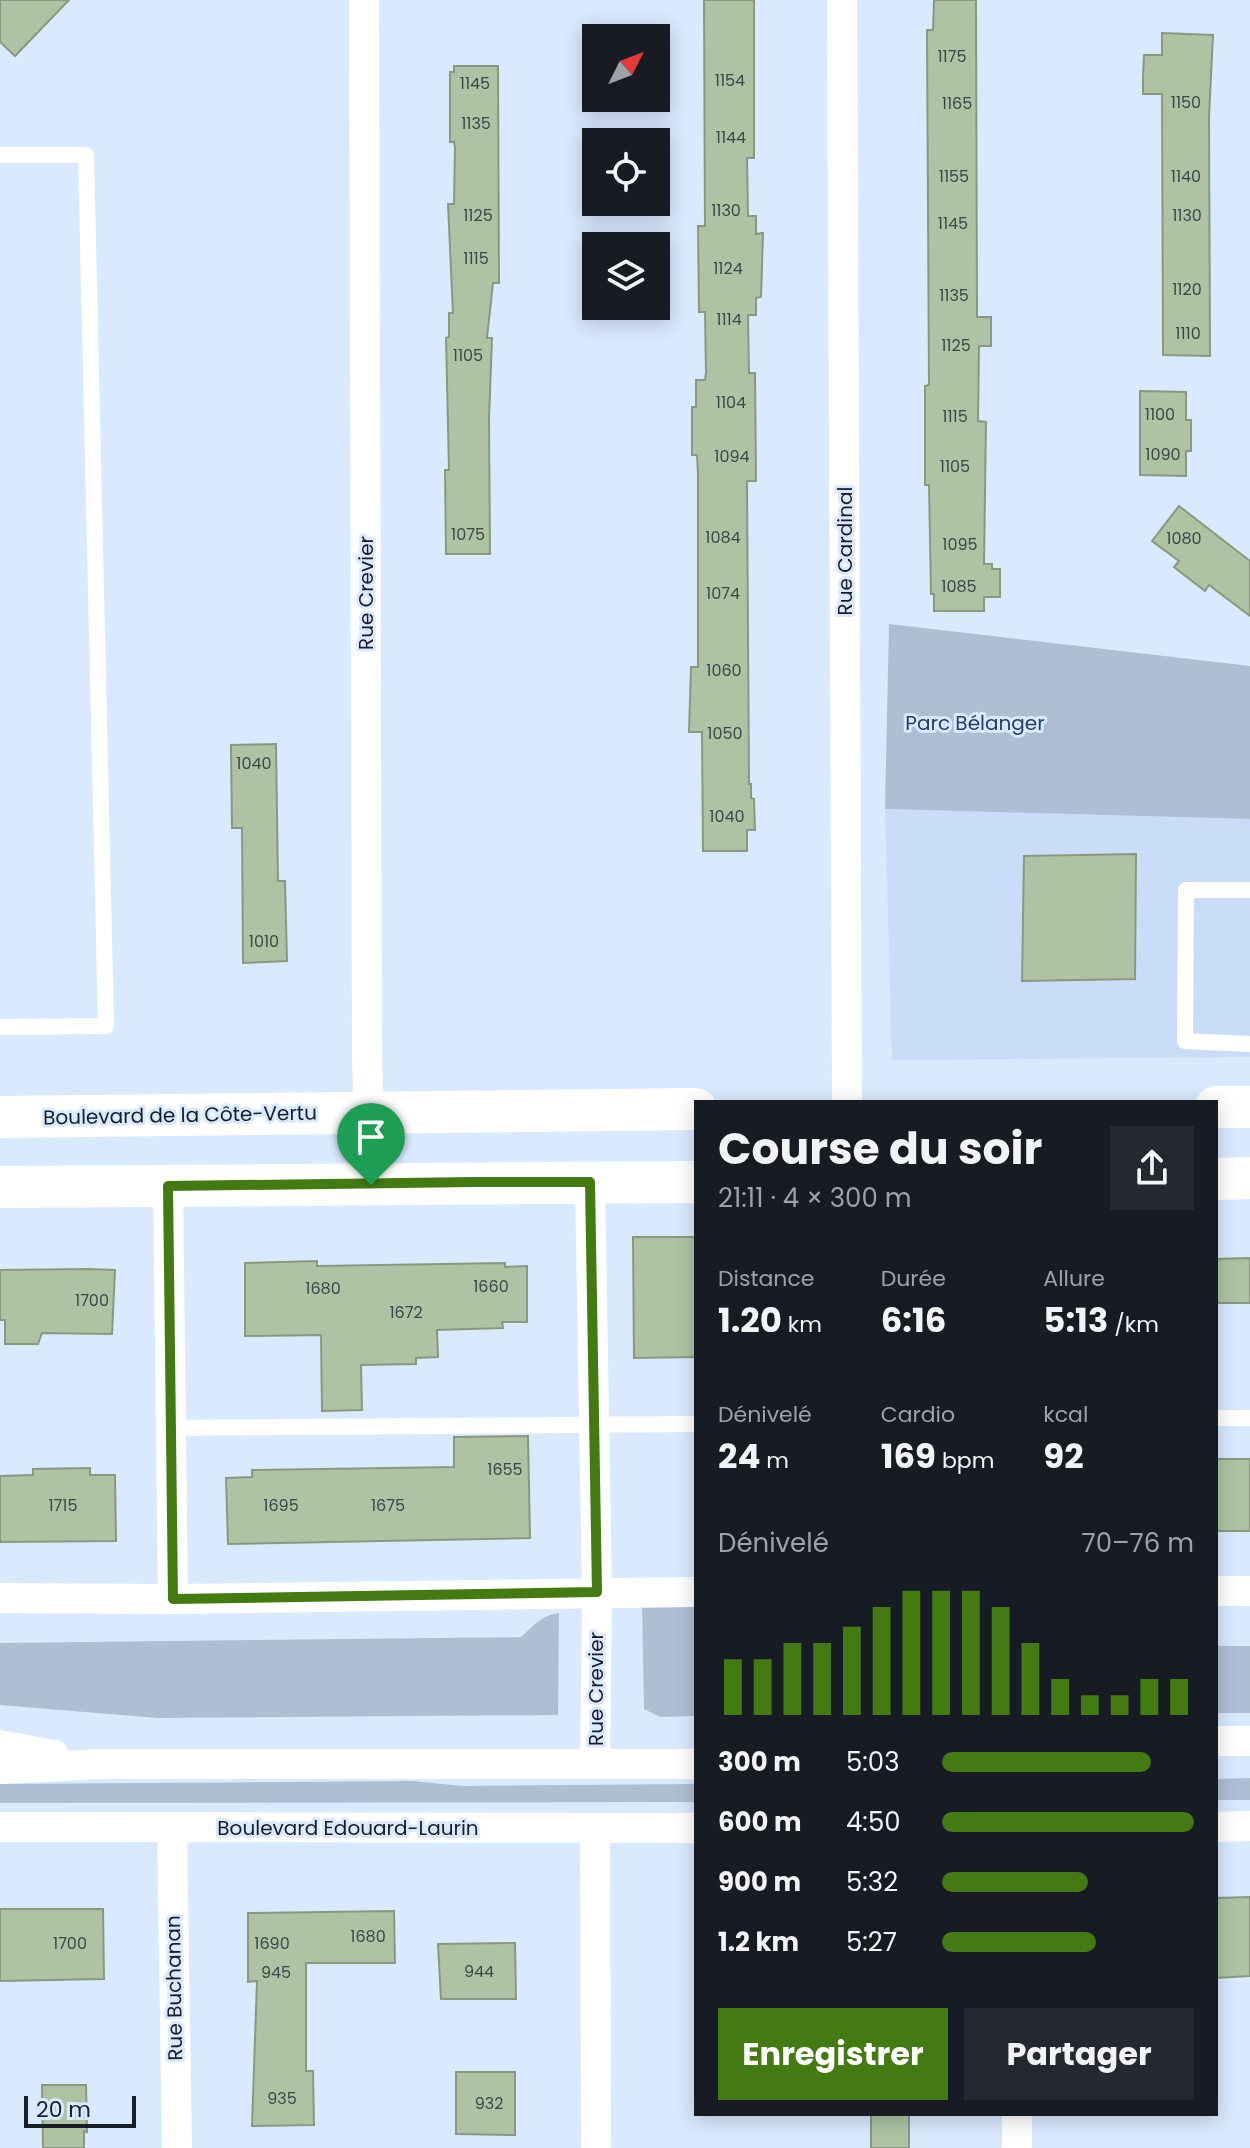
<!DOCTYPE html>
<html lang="fr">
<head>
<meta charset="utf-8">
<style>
  :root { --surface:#171b24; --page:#242831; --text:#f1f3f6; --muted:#9ea1a6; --accent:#437b12 }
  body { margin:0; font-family:Poppins,sans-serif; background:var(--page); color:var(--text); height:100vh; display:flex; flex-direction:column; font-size:30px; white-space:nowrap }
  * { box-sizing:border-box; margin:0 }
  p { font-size:26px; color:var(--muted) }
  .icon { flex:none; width:44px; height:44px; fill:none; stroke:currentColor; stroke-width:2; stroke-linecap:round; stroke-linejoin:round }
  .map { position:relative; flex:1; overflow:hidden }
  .panel { position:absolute; left:694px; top:1100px; width:524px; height:1016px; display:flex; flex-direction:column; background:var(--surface); border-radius:0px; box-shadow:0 4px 20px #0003 }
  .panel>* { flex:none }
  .needle { width:52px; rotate:48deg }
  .fabs { position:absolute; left:582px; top:24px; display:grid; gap:16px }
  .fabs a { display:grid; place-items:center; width:88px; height:88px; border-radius:0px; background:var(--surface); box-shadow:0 4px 20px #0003; font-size:40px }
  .scale { position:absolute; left:24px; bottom:20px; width:112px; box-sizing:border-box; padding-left:8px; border:4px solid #171e28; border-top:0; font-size:22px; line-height:28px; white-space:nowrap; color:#171e28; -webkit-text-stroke:6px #d9e9ff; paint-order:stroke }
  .pin { position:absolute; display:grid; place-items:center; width:68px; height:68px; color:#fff; margin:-82px -34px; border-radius:50% 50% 50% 0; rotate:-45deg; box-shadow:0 0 8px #0007 }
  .pin .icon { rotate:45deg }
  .round { display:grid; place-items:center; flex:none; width:84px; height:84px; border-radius:0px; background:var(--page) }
  .summary { display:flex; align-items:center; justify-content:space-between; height:136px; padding:0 24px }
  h1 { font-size:44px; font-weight:700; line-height:60px }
  .stats { display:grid; grid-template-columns:repeat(3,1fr); gap:12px; height:136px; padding:8px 24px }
  .stats div { display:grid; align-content:center }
  .stats b { font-size:34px; font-weight:700 }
  .stats small { font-size:22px; font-weight:400 }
  .stats p { font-size:22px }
  .chart { height:224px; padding:16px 24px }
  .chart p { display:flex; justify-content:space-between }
  .chart svg { width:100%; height:144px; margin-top:8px; stroke:var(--accent); stroke-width:6 }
  .cta { display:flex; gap:16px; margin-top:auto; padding:16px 24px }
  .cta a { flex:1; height:92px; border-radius:0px; background:var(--accent); color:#fff; font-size:32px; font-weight:700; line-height:92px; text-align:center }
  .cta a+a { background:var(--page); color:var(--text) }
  ul { padding:0 24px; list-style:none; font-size:26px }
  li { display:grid; grid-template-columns:128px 96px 1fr; align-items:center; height:60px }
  li i { height:20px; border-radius:10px; background:var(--accent) }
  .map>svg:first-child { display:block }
</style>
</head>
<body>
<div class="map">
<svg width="1250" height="2148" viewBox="0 0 1250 2148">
  <rect width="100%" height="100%" fill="#d9e9ff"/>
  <!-- built -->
  <path fill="#caddf8" d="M885,809L1250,819V1057L892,1060Z"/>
  <!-- green -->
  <g fill="#aebed5">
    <path d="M889,624L1250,666V819L885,809Z"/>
    <path d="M642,1604H696V1716L660,1717L644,1709Z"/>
    <path d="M559,1613L558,1715L158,1718L0,1705V1643L521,1637C533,1626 542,1615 559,1613Z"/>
    <rect x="1216" y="1646" width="34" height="67"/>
    <path d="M1250,1778V1800H1216V1779Z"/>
    <path d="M413,1781L462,1786L696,1784V1802L0,1803V1784Z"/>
  </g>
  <!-- building -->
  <g fill="#afc3a4" stroke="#88997f" stroke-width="2">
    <path d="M0,0H69L15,56L0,42Z"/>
    <path d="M704,0H754V158H747L748,216H756V234L763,233L761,297L756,298V315H748L749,373H755L756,481H747L749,784H751V798L754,799L755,830H747V851H703L702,732H689L691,667H698V474L697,455H692V407H696V380H705L706,373L705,312H699L698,226H705Z"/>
    <path d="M934,0H976L977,317H991V346H979L978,421L986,422L984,564H992V569H1000V597H984V611H934V594H931L929,485H925V386L929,385L927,30H933Z"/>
    <path d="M1162,33L1213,35L1209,117L1210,356L1163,355L1162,94H1143V77L1144,55H1162Z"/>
    <path d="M454,66H498L499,283H493L487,338H492L489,420L490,554H446L445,470H449L446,338L449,337V313H453L448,204H454L455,147L454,142H450V72H454Z"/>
    <path d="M1140,391L1186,392V420H1191V451H1186V476L1140,475Z"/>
    <path d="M1179,506L1250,561V616L1209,585L1205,591L1174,567L1179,561L1152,541Z"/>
    <path d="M276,744L278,881H285L287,961L243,963L242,828H232L231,745Z"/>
    <path d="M1136,854L1135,979L1022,981L1024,856Z"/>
    <path d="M633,1237H696V1357L634,1358Z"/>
    <path d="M1250,1258V1303H1216V1259Z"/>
    <path d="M317,1261V1266L505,1263V1267L527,1266V1322H502L503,1328L437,1330L438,1357L416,1358V1364L361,1365L362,1410L322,1411L321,1335L245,1336V1263Z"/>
    <path d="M88,1269L115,1270L112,1334L42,1333L38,1344H5V1320H0V1270Z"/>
    <path d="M528,1436L530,1538L228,1544L226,1478L252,1477V1470L454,1467V1437Z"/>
    <rect x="1216" y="1459" width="34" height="72"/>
    <path d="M90,1468V1475H115L116,1541L0,1542V1476L33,1475V1469Z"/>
    <path d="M1250,1897V1976L1216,1978V1898Z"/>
    <path d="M0,1909H103L104,1979L0,1981Z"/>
    <path d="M394,1911L395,1963H306V2071H313L314,2125L252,2126L257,1981L248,1982V1913Z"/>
    <path d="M515,1943L516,1999H441L438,1944Z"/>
    <path d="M456,2072H515V2135L456,2134Z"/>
    <path d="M42,2085H86L87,2132L84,2131V2148H43Z"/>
    <rect x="871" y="2114" width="38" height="34"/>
  </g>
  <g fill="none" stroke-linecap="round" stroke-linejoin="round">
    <!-- lane -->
    <g stroke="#fff" stroke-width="16">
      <path d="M0,155H86L106,1026L0,1027"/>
      <path d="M1250,890H1186L1185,1041L1250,1044"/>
      <path d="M1216,1418H1250"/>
      <path d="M170,1428L696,1424"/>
    </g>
    <!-- street -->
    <g stroke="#fff" stroke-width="30">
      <path d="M364,0L367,1055L371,1185"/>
      <path d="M842,0L847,1102"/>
      <path d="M590,1182L597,1592L595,1764"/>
      <path d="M168,1186L173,1599"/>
      <path d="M1216,1591H1250"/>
      <path d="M0,1598L173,1599L696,1592"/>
      <path d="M1216,1741H1250"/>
      <path d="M0,1745L54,1755"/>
      <path d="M0,1769L103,1764H696"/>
      <path d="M0,1827L696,1828"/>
      <path d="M1216,1827L1250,1826"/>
      <path d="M172,1828L177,2148"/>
      <path d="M595,1828L596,2148"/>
      <path d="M1017,2114V2148"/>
    </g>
    <!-- secondary -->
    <g stroke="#fff" stroke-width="42">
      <path d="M1216,1107H1250"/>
      <path d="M0,1117L696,1109"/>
      <path d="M1216,1179L1250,1178"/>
      <path d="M0,1187L696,1182"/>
    </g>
  </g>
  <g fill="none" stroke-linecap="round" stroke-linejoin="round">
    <!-- route casing -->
    <g stroke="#fff" stroke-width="16">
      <path id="route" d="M474,1182H590L597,1592L173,1599L168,1186Z"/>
    </g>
    <!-- route -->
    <use href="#route" stroke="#437b12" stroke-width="10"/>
  </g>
  <g text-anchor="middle" stroke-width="6" stroke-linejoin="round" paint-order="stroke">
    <!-- number labels -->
    <g font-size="16" fill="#3d4747">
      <text x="952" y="62">1175</text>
      <text x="730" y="86">1154</text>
      <text x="475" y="89">1145</text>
      <text x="1186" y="108">1150</text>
      <text x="957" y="109">1165</text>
      <text x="476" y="129">1135</text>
      <text x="731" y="143">1144</text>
      <text x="954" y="182">1155</text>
      <text x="1186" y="182">1140</text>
      <text x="726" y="216">1130</text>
      <text x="478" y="221">1125</text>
      <text x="1187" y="221">1130</text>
      <text x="953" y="229">1145</text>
      <text x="476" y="264">1115</text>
      <text x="728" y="274">1124</text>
      <text x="1187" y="295">1120</text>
      <text x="954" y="301">1135</text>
      <text x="729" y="325">1114</text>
      <text x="1188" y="339">1110</text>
      <text x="956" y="351">1125</text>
      <text x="468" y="361">1105</text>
      <text x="731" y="408">1104</text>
      <text x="1160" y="420">1100</text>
      <text x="955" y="422">1115</text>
      <text x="1163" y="460">1090</text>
      <text x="732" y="462">1094</text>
      <text x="955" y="472">1105</text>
      <text x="468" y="540">1075</text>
      <text x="723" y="543">1084</text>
      <text x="1184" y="544">1080</text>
      <text x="960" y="550">1095</text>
      <text x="959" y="592">1085</text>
      <text x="723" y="599">1074</text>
      <text x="724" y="676">1060</text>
      <text x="725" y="739">1050</text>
      <text x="254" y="769">1040</text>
      <text x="727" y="822">1040</text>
      <text x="264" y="947">1010</text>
      <text x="491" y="1292">1660</text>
      <text x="323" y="1294">1680</text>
      <text x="92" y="1306">1700</text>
      <text x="406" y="1318">1672</text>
      <text x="505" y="1475">1655</text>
      <text x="63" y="1511">1715</text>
      <text x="281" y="1511">1695</text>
      <text x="388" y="1511">1675</text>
      <text x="368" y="1942">1680</text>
      <text x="70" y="1949">1700</text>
      <text x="272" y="1949">1690</text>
      <text x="479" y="1977">944</text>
      <text x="276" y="1978">945</text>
      <text x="282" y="2104">935</text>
      <text x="489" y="2109">932</text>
    </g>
    <!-- street labels -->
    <g font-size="20" fill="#171e28" stroke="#d9e9ff">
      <text transform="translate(845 551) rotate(-90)" y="7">Rue Cardinal</text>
      <text transform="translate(366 593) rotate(-90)" y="7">Rue Crevier</text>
      <text transform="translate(180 1115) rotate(-1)" y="7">Boulevard de la Côte-Vertu</text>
      <text transform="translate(596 1689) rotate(-90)" y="7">Rue Crevier</text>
      <text x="348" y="1835">Boulevard Edouard-Laurin</text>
      <text transform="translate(174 1988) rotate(-91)" y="7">Rue Buchanan</text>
    </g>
    <!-- park labels -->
    <g font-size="20" fill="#224067" stroke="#d9e9ff">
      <text x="975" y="730">Parc Bélanger</text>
    </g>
  </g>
</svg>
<div class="fabs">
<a><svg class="needle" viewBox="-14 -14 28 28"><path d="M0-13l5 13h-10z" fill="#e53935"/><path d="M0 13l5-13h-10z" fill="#9ea1a6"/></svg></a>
<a><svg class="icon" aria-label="locate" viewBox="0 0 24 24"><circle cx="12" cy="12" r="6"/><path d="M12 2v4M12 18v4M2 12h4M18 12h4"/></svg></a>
<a><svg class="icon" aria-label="layers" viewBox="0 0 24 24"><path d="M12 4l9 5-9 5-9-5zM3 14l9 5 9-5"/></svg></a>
</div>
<div class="scale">20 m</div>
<div class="pin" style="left:371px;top:1185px;background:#1e9e55"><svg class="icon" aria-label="arrive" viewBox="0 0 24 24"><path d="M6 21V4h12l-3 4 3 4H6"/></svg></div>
<section class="panel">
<div class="summary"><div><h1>Course du soir</h1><p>21:11 · 4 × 300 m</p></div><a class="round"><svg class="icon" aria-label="share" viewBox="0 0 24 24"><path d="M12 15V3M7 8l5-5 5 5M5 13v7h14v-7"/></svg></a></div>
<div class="stats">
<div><p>Distance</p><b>1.20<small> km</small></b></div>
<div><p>Durée</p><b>6:16</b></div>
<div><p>Allure</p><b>5:13<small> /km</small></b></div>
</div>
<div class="stats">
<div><p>Dénivelé</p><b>24<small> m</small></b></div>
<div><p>Cardio</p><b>169<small> bpm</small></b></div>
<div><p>kcal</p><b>92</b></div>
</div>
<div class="chart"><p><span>Dénivelé</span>70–76 m</p>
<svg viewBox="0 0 160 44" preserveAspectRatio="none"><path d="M5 44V27M15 44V27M25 44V22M35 44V22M45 44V17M55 44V11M65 44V6M75 44V6M85 44V6M95 44V11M105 44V22M115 44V33M125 44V38M135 44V38M145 44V33M155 44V33"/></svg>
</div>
<ul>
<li><b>300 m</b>5:03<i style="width:83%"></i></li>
<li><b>600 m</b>4:50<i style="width:100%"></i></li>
<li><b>900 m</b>5:32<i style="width:58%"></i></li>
<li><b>1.2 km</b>5:27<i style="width:61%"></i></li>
</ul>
<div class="cta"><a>Enregistrer</a><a>Partager</a></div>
</section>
</div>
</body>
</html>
